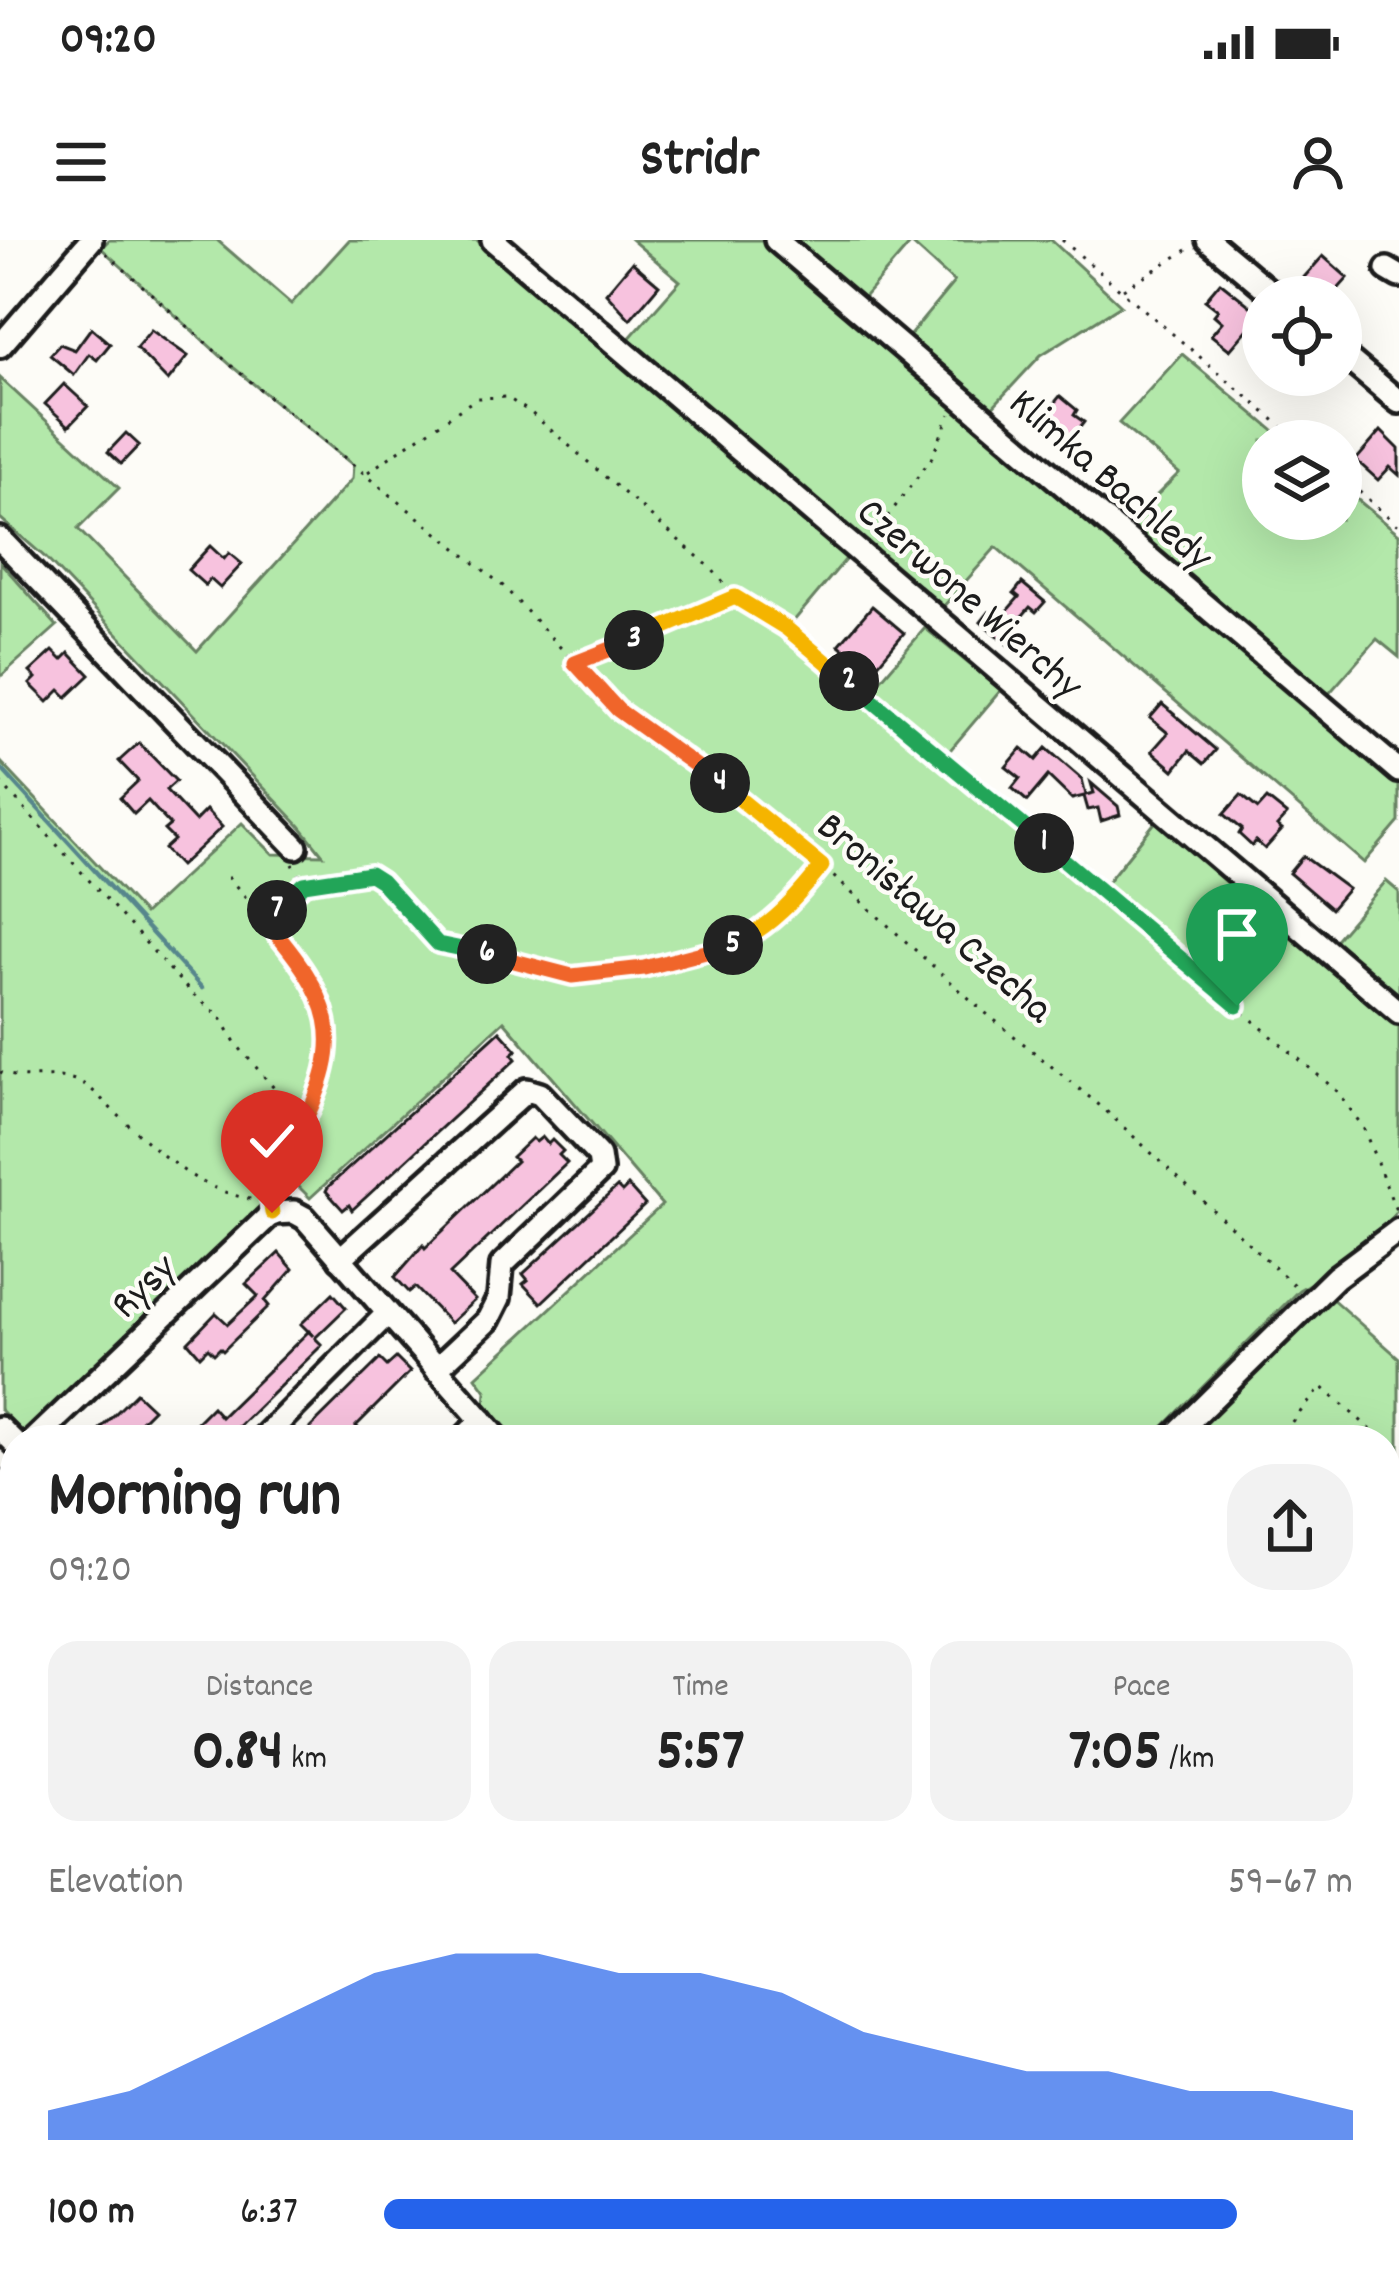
<!DOCTYPE html>
<html lang="en">
<head>
<meta charset="utf-8">
<style>
  :root { --surface:#fff; --page:#f2f2f2; --text:#222; --muted:#767676; --accent:#2563eb }
  body { margin:0; font-family:Dekko,sans-serif; background:var(--page); color:var(--text); height:100vh; display:flex; flex-direction:column; font-size:45px; white-space:nowrap }
  * { box-sizing:border-box; margin:0 }
  p { font-size:39px; color:var(--muted) }
  .icon { flex:none; width:66px; height:66px; fill:none; stroke:currentColor; stroke-width:2; stroke-linecap:round; stroke-linejoin:round }
  .map { position:relative; flex:1; overflow:hidden }
  .side { position:absolute; left:0px; top:1185px; width:1401px; height:858px; display:flex; flex-direction:column; background:var(--surface); border-radius:48px 48px 0 0; box-shadow:0 12px 48px #0002 }
  .side>* { flex:none }
  .tools { position:absolute; left:1242px; top:36px; display:grid; gap:24px }
  .tools a { display:grid; place-items:center; width:120px; height:120px; border-radius:50%; background:var(--surface); box-shadow:0 12px 48px #0002; font-size:60px }
  .pin { position:absolute; display:grid; place-items:center; width:102px; height:102px; color:#fff; margin:-123px -51px; border-radius:50% 50% 50% 0; rotate:-45deg; box-shadow:0 0 12px #0007 }
  .pin .icon { rotate:45deg }
  .km { position:absolute; width:60px; height:60px; margin:-30px; border-radius:50%; background:#222; color:#fff; font-size:33px; line-height:60px; text-align:center }
  .round { display:grid; place-items:center; flex:none; width:126px; height:126px; border-radius:48px; background:var(--page) }
  .headline { display:flex; align-items:center; justify-content:space-between; height:204px; padding:0 48px }
  h1 { font-size:66px; font-weight:700; line-height:90px }
  .metrics { display:grid; grid-template-columns:repeat(3,1fr); gap:18px; height:204px; padding:12px 48px }
  .metrics div { display:grid; align-content:center; border-radius:30px; background:var(--page); text-align:center }
  .metrics b { font-size:60px; font-weight:700 }
  .metrics small { font-size:33px; font-weight:400 }
  .metrics p { font-size:33px }
  .chart { height:336px; padding:24px 48px }
  .chart p { display:flex; justify-content:space-between }
  .chart svg { width:100%; height:216px; margin-top:12px; fill:var(--accent); opacity:.7 }
  ul { padding:0 48px; list-style:none; font-size:39px }
  li { display:grid; grid-template-columns:192px 144px 1fr; align-items:center; height:90px }
  li i { height:30px; border-radius:15px; background:var(--accent) }
  .status { display:flex; justify-content:space-between; align-items:center; height:84px; padding:0 60px; background:var(--surface); direction:ltr }
  .status svg { height:33px; fill:currentColor }
  header { display:flex; justify-content:space-between; align-items:center; height:156px; padding:0 48px; background:var(--surface); font-size:54px; font-weight:700 }
  .map>svg:first-child { display:block }
</style>
</head>
<body>
<div class="status"><b>09:20</b><svg viewBox="0 0 49 12"><path d="M0 12V9h3v3zM5 12V6h3v6zM10 12V3h3v9zM15 12V0h3v12zM26 1h20v11H26zM47 4h2v5h-2z"/></svg></div>
<header><svg class="icon" aria-label="menu" viewBox="0 0 24 24"><path d="M4 6h16M4 12h16M4 18h16"/></svg>Stridr<svg class="icon" aria-label="person" viewBox="0 0 24 24"><circle cx="12" cy="8" r="4"/><path d="M4 21q1-7 8-7t8 7"/></svg></header>
<div class="map">
<svg width="1399" height="2043" viewBox="0 0 1399 2043">
  <rect width="100%" height="100%" fill="#fdfcf7"/>
  <filter id="ink" filterUnits="userSpaceOnUse"><feTurbulence type="fractalNoise" baseFrequency=".00833" numOctaves="2"/><feDisplacementMap in="SourceGraphic" scale="24" xChannelSelector="R" yChannelSelector="G"/><feConvolveMatrix kernelMatrix="1 2 1 2 8 2 1 2 1" color-interpolation-filters="sRGB"/></filter>
  <g filter="url(#ink)">
    <!-- built -->
    <path fill="#fbebf0" d="M0,1232L15,1234V1452L0,1387Z"/>
    <!-- green -->
    <g fill="#b3e8aa" stroke="#688263" stroke-width="3">
      <path d="M109,0H217L291,64L349,0H477L851,313L787,389L1108,656L1104,646L1157,580L1399,784V968L1387,984L1332,1031L1299,1050L1150,1200H514L485,1167L486,1151L476,1137L662,965L504,781L310,958L290,938L24,1193L0,1169V521L144,674L242,583L273,614L323,615L300,586L46,318L0,278V138L119,248L78,289L197,411L352,239L353,225L234,128L101,8Z"/>
      <path d="M632,0H762L1388,529L1399,541V582L1364,623L996,307L942,368L626,102L680,41Z"/>
      <path d="M787,0H1051L1121,65L1041,115L987,173L905,101L954,42L911,3L860,62Z"/>
      <path d="M1182,114L1286,201H1263V279H1341V246L1399,294V417L1377,399L1319,465L1120,292L1179,233L1119,183Z"/>
      <path d="M0,322L57,386L0,437Z"/>
      <path d="M925,388L1001,450L946,515L870,452Z"/>
      <path d="M1386,641L1399,652V761L1332,704Z"/>
      <path d="M1330,1057L1399,1118V1957L1386,1946V1200H1185Z"/>
      <path d="M0,1759L15,1774V2028H255L268,2043H0Z"/>
      <path d="M392,2028H513L527,2043H375Z"/>
      <path d="M887,2028H1308L1324,2043H896Z"/>
    </g>
    <g fill="none" stroke-linecap="round" stroke-linejoin="round">
      <!-- stream -->
      <path stroke="#56868c" stroke-width="4.5" d="M0,527L202,748"/>
    </g>
    <!-- building -->
    <g fill="#f7c2de" stroke="#1c1c1c" stroke-width="3">
      <path d="M1323,16L1348,38L1331,57H1312L1298,44Z"/>
      <path d="M632,22L659,45L630,79L606,53Z"/>
      <path d="M1220,42L1263,76L1252,94L1247,90L1230,110L1211,95L1222,82L1214,75L1218,70L1205,60Z"/>
      <path d="M91,88L110,104L97,120L89,114L74,135L50,115L60,104L75,110Z"/>
      <path d="M151,90L188,116L168,141L136,108Z"/>
      <path d="M64,144L88,166L69,186L45,164Z"/>
      <path d="M1060,156L1077,170L1074,175L1084,182L1068,203L1043,177Z"/>
      <path d="M1381,191L1399,209V235L1390,227L1378,240L1356,220Z"/>
      <path d="M126,193L139,205L121,224L108,212Z"/>
      <path d="M210,306L224,319L229,313L242,324L220,348L210,339L205,345L188,330Z"/>
      <path d="M1022,343L1045,362L1036,372L1030,367L1011,389L1017,395L1008,405L981,382L989,372L999,380L1019,357L1014,353Z"/>
      <path d="M872,366L904,393L871,432L839,405Z"/>
      <path d="M53,411L62,420L69,413L90,435L67,457L60,450L48,462L30,444L36,438L30,432Z"/>
      <path d="M1162,464L1216,510L1204,524L1189,511L1174,530L1152,511L1168,493L1150,478Z"/>
      <path d="M139,503L176,541L166,550L195,581L206,570L222,587L180,626L164,609L174,600L164,590L170,585L148,561L134,574L120,558L138,541L119,521Z"/>
      <path d="M1022,508L1036,520L1046,508L1082,539L1086,555L1094,553L1091,543L1118,566L1120,575L1101,581L1098,568L1088,570L1084,556L1072,559L1048,536L1027,561L1012,548L1020,538L1006,527Z"/>
      <path d="M1241,555L1258,569L1267,559L1287,575L1277,586L1282,590L1265,609L1256,601L1252,606L1239,594L1242,589L1224,574Z"/>
      <path d="M1303,616L1348,649L1331,669L1289,633Z"/>
      <path d="M500,791L517,810L512,814L516,819L352,970L349,965L343,970L326,951L328,947Z"/>
      <path d="M542,897L548,904L552,900L563,911L559,915L567,923L450,1034L475,1060L450,1083L415,1047L409,1052L395,1037L423,1005L425,1008L516,921L512,917L532,898L536,902Z"/>
      <path d="M628,946L645,965L541,1063L523,1044L528,1040L523,1034L617,947L622,952Z"/>
      <path d="M279,1013L293,1029L265,1061L269,1066L223,1111L220,1108L214,1114L208,1108L200,1116L188,1102L216,1073L228,1084L258,1056L246,1044Z"/>
      <path d="M333,1053L346,1068L315,1098L322,1105L225,1200H179L212,1167L221,1177L309,1091L313,1096L301,1084Z"/>
      <path d="M396,1118L410,1132L356,1186L359,1189L348,1200H298L380,1119L387,1126Z"/>
      <path d="M136,1153L153,1169L122,1200H89Z"/>
      <path d="M15,1290V1342H11L0,1294Z"/>
      <path d="M656,2028H694L708,2043H670Z"/>
    </g>
    <g fill="none" stroke-linecap="round" stroke-linejoin="round">
      <!-- minor casing -->
      <g stroke="#1c1c1c" stroke-width="30">
        <g id="minor">
          <path d="M493,0L1399,772"/>
          <path d="M776,0L1399,531"/>
          <path d="M1208,0L1276,57"/>
          <path d="M1387,29L1399,36"/>
          <path d="M0,106L91,0"/>
          <path d="M1341,113L1399,162"/>
          <path d="M0,299L296,607"/>
          <path d="M340,1019L527,850L540,854L599,916L601,930L502,1025L499,1058L488,1080L436,1129"/>
          <path d="M0,1188L15,1203"/>
          <path d="M34,1200L272,973L294,972L305,978L499,1200"/>
          <path d="M261,1200L387,1074"/>
          <path d="M462,1200L482,1180"/>
          <path d="M1170,1200L1336,1037L1399,990"/>
          <path d="M0,1463L15,1527"/>
          <path d="M0,1669L15,1621"/>
          <path d="M0,1752L15,1766"/>
          <path d="M266,2028L278,2043"/>
          <path d="M864,2028L873,2036L885,2028"/>
          <path d="M316,2043L334,2028"/>
        </g>
      </g>
      <!-- path -->
      <g stroke="#1c1c1c" stroke-width="3" stroke-dasharray="3 9" stroke-linecap="butt">
        <path d="M1062,0L1299,201"/>
        <path d="M106,13L234,128L503,346L618,469L783,591L982,770L1104,869L1297,1048"/>
        <path d="M1123,49L1192,7"/>
        <path d="M368,232L477,158L506,157L530,172L711,328L734,356"/>
        <path d="M1341,236L1399,286"/>
        <path d="M873,296L931,219L950,174"/>
        <path d="M577,422L735,357L786,388L1337,851L1363,887L1397,973"/>
        <path d="M0,542L192,754L221,777L236,804L293,870L295,899"/>
        <path d="M228,637C268,684 339,751 330,819C325,860 285,914 269,955"/>
        <path d="M304,644L370,635L381,641L438,704L572,736L644,728L721,711L762,691L821,628"/>
        <path d="M266,679L304,644L293,624"/>
        <path d="M0,832C25,843 57,830 82,843C94,849 106,865 117,874C159,913 197,951 256,960"/>
        <path d="M290,914L292,952"/>
        <path d="M1276,1200L1322,1147L1383,1200"/>
        <path d="M1386,1202L1399,1214"/>
        <path d="M0,1229L15,1232"/>
        <path d="M1386,1353L1399,1364"/>
        <path d="M1386,1450L1399,1434"/>
        <path d="M1386,1503L1399,1514"/>
        <path d="M1386,1643L1399,1654"/>
        <path d="M1386,1789L1399,1800"/>
        <path d="M0,1815L15,1810"/>
        <path d="M1386,1867L1397,1877L1399,1874"/>
        <path d="M357,2028L372,2043"/>
        <path d="M406,2043L412,2039L434,2043"/>
        <path d="M985,2043L998,2028"/>
      </g>
      <!-- minor -->
      <use href="#minor" stroke="#fdfcf7" stroke-width="21"/>
    </g>
  </g>
  <g fill="none" stroke-linecap="round" stroke-linejoin="round" filter="url(#ink)">
    <!-- split-1 casing -->
    <g stroke="#fff" stroke-width="24">
      <path id="split-1" d="M1044,603L1237,766"/>
    </g>
    <!-- split-2 casing -->
    <g stroke="#fff" stroke-width="24">
      <path id="split-2" d="M849,441L1044,603"/>
    </g>
    <!-- split-3 casing -->
    <g stroke="#fff" stroke-width="24">
      <path id="split-3" d="M634,400L735,357L786,388L849,441"/>
    </g>
    <!-- split-4 casing -->
    <g stroke="#fff" stroke-width="24">
      <path id="split-4" d="M634,400L575,423L618,470L720,543"/>
    </g>
    <!-- split-5 casing -->
    <g stroke="#fff" stroke-width="24">
      <path id="split-5" d="M720,543L822,626C796,659 771,687 733,705"/>
    </g>
    <!-- split-6 casing -->
    <g stroke="#fff" stroke-width="24">
      <path id="split-6" d="M487,714L572,736L644,728L733,705"/>
    </g>
    <!-- split-7 casing -->
    <g stroke="#fff" stroke-width="24">
      <path id="split-7" d="M277,670L304,644L370,634L381,641L438,704L487,714"/>
    </g>
    <!-- split-8 casing -->
    <g stroke="#fff" stroke-width="24">
      <path id="split-8" d="M277,670L265,680C332,759 350,796 299,892"/>
    </g>
    <!-- split-9 casing -->
    <g stroke="#fff" stroke-width="24">
      <path id="split-9" d="M272,973L269,953L299,892"/>
    </g>
    <!-- split-1 -->
    <use href="#split-1" stroke="#22a559" stroke-width="15"/>
    <!-- split-2 -->
    <use href="#split-2" stroke="#22a559" stroke-width="15"/>
    <!-- split-3 -->
    <use href="#split-3" stroke="#f5b400" stroke-width="15"/>
    <!-- split-4 -->
    <use href="#split-4" stroke="#f0652b" stroke-width="15"/>
    <!-- split-5 -->
    <use href="#split-5" stroke="#f5b400" stroke-width="15"/>
    <!-- split-6 -->
    <use href="#split-6" stroke="#f0652b" stroke-width="15"/>
    <!-- split-7 -->
    <use href="#split-7" stroke="#22a559" stroke-width="15"/>
    <!-- split-8 -->
    <use href="#split-8" stroke="#f0652b" stroke-width="15"/>
    <!-- split-9 -->
    <use href="#split-9" stroke="#f5b400" stroke-width="15"/>
  </g>
  <g text-anchor="middle" stroke-width="9" stroke-linejoin="round" paint-order="stroke">
    <!-- street labels -->
    <g font-size="42" fill="#1c1c1c" stroke="#fdfcf7">
      <text transform="translate(1113 237) rotate(41)" y="15">Klimka Bachledy</text>
      <text transform="translate(972 356) rotate(41)" y="15">Czerwone Wierchy</text>
      <text transform="translate(937 675) rotate(41)" y="15">Bronisława Czecha</text>
      <text transform="translate(141 1044) rotate(-44)" y="15">Rysy</text>
    </g>
  </g>
</svg>
<div class="tools">
<a><svg class="icon" aria-label="locate" viewBox="0 0 24 24"><circle cx="12" cy="12" r="6"/><path d="M12 2v4M12 18v4M2 12h4M18 12h4"/></svg></a>
<a><svg class="icon" aria-label="layers" viewBox="0 0 24 24"><path d="M12 4l9 5-9 5-9-5zM3 14l9 5 9-5"/></svg></a>
</div>
<div class="pin" style="left:1237px;top:766px;background:#1e9e55"><svg class="icon" aria-label="arrive" viewBox="0 0 24 24"><path d="M6 21V4h12l-3 4 3 4H6"/></svg></div>
<div class="pin" style="left:272px;top:973px;background:#d93025"><svg class="icon" aria-label="check" viewBox="0 0 24 24"><path d="M5 12l5 5 9-10"/></svg></div>
<b class="km" style="left:1044px;top:603px">1</b>
<b class="km" style="left:849px;top:441px">2</b>
<b class="km" style="left:634px;top:400px">3</b>
<b class="km" style="left:720px;top:543px">4</b>
<b class="km" style="left:733px;top:705px">5</b>
<b class="km" style="left:487px;top:714px">6</b>
<b class="km" style="left:277px;top:670px">7</b>
<section class="side">
<div class="headline"><div><h1>Morning run</h1><p>09:20</p></div><a class="round"><svg class="icon" aria-label="share" viewBox="0 0 24 24"><path d="M12 15V3M7 8l5-5 5 5M5 13v7h14v-7"/></svg></a></div>
<div class="metrics">
<div><p>Distance</p><b>0.84<small> km</small></b></div>
<div><p>Time</p><b>5:57</b></div>
<div><p>Pace</p><b>7:05<small> /km</small></b></div>
</div>
<div class="chart"><p><span>Elevation</span>59–67 m</p>
<svg viewBox="0 0 160 44" preserveAspectRatio="none"><path d="M0 44V38L10 34L20 26L30 18L40 10L50 6L60 6L70 10L80 10L90 14L100 22L110 26L120 30L130 30L140 34L150 34L160 38V44z"/></svg>
</div>
<ul>
<li><b>100 m</b>6:37<i style="width:88%"></i></li>
</ul>
</section>
</div>
</body>
</html>
